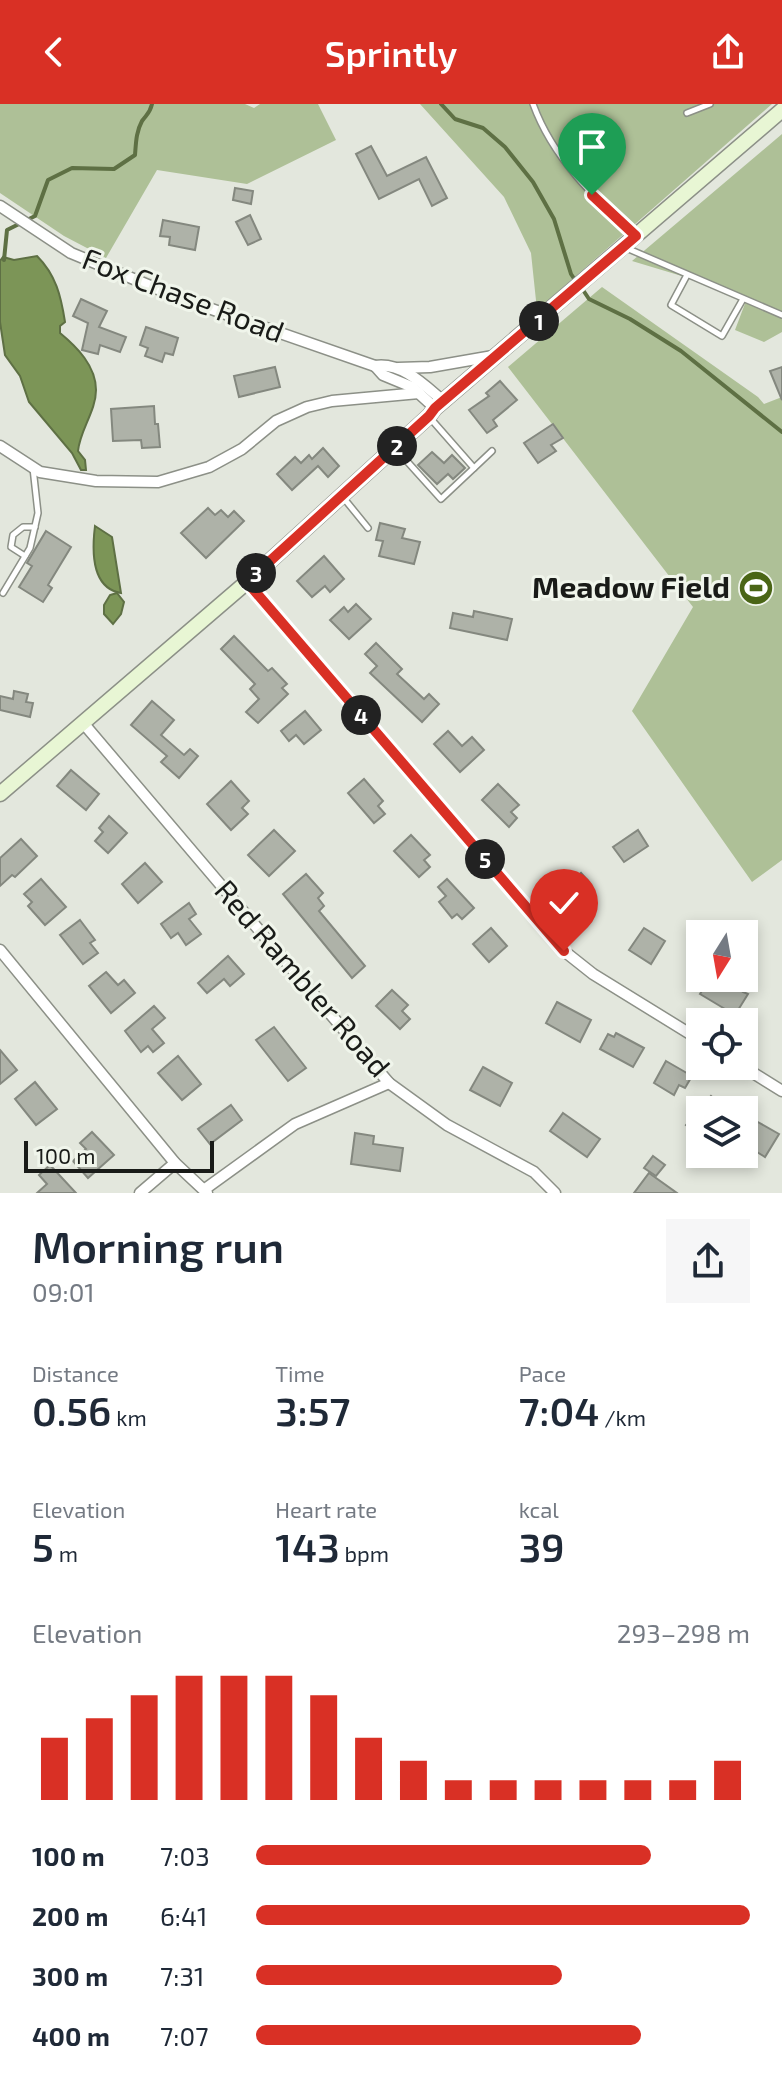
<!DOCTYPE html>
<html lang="en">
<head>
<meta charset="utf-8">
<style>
  :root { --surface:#fff; --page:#f6f6f7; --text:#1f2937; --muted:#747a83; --accent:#d93025 }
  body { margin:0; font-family:"Exo 2",sans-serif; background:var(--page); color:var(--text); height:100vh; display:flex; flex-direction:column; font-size:30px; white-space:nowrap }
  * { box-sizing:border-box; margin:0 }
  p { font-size:26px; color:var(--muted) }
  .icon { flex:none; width:44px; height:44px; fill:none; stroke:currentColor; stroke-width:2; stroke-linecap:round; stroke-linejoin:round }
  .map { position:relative; height:1089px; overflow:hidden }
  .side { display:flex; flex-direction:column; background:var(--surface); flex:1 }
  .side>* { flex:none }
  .needle { width:52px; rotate:191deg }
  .tools { position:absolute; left:686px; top:816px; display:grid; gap:16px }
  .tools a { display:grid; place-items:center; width:72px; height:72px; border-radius:0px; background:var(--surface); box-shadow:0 4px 12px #0003; font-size:40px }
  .scale { position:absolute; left:24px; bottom:20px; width:190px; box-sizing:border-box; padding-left:8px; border:4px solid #191b18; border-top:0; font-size:22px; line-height:28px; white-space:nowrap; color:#191b18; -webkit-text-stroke:6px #f0f5eb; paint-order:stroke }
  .pin { position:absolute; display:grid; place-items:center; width:68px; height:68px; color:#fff; margin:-82px -34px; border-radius:50% 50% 50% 0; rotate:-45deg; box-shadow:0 0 8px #0007 }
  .pin .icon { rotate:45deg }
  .km { position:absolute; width:40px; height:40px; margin:-20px; border-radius:50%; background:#222; color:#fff; font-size:22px; line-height:40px; text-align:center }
  .round { display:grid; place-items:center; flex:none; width:84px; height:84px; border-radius:0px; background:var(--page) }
  .headline { display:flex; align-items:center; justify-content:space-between; height:136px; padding:0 32px }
  h1 { font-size:44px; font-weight:600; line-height:60px }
  .figures { display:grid; grid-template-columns:repeat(3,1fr); gap:12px; height:136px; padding:8px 32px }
  .figures div { display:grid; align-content:center }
  .figures b { font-size:40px; font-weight:600 }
  .figures small { font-size:22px; font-weight:400 }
  .figures p { font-size:22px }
  .chart { height:224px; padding:16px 32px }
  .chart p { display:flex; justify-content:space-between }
  .chart svg { width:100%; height:144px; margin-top:8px; stroke:var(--accent); stroke-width:6 }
  ul { padding:0 32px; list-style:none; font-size:26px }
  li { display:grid; grid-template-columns:128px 96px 1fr; align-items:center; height:60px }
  li i { height:20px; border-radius:10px; background:var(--accent) }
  header { display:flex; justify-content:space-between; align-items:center; height:104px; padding:0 32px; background:var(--accent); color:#fff; font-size:36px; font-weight:600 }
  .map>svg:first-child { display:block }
</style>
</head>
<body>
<header><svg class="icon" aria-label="back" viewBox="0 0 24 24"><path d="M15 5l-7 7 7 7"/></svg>Sprintly<svg class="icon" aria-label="share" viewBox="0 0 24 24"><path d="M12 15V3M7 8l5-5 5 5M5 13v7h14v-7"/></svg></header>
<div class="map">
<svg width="782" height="1089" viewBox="0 0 782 1089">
  <rect width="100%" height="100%" fill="#e3e7dd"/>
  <!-- green -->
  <g fill="#aec097">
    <path d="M0,0H245L254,4L260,0H318L336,36L247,80L157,66L106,154L64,132L0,89Z"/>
    <path d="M420,0H772L537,206L531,149L504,93Z"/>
    <path d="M782,30V228L764,238L735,226L746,197L695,176L632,157Z"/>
    <path d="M602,183L758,293L764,300L782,293V756L752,778L632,607L693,503L508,263Z"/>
  </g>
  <!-- water -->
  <g fill="#7c9557" stroke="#5e7044" stroke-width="2">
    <path d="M37,152C56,171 61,192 65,218L60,222V229C77,243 96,262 96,286C96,307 80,326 78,347L85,356L86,366H81L72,349L29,298L20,272L5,251L0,218V157L3,153L14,156Z"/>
    <path d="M95,422L112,433L121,489C91,484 92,446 95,422Z"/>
    <path d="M117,489L124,498L121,510L113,520L104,510V501L110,491Z"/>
  </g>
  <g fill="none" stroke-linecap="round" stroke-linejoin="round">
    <!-- stream -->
    <g stroke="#5e7044" stroke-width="4">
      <path d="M441,0L455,15L483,24L505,43L533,78L554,115L571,170L575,176"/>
      <path d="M4,156L7,126L35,112L48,76L72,64L114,65L135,51C136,39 136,28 142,17C147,10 150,9 152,0"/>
      <path d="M581,183L589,195L630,215L681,247L782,328"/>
    </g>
  </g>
  <!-- building -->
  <g fill="#aeb2a8" stroke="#84887f" stroke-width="2">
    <path d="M371,42L387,72L426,53L447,94L432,102L419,75L379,95L356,50Z"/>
    <path d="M235,84L253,87L251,100L233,96Z"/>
    <path d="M250,111L261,135L248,141L236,118Z"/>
    <path d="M163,116L199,123L195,146L169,141L170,133L160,132Z"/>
    <path d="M81,195L107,207L99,223L126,233L120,248L100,241L98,250L82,246L88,219L73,212Z"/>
    <path d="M146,223L178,234L173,251L165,249L162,258L145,252L148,244L140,241Z"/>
    <path d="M275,263L280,283L239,293L234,272Z"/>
    <path d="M782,263V296L770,267Z"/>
    <path d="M500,277L517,296L493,316L497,322L487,329L469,306L489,292L486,289Z"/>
    <path d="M154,302L155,320H158L160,343L142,344L141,336L113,337L111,305Z"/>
    <path d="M553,320L563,334L551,341L556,347L538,359L524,339Z"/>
    <path d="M323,344L339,362L328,373L318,362L292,386L277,370L295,353L301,359L309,351L312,355Z"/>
    <path d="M432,348L444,359L452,351L465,364L453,375L448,370L437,380L418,361Z"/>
    <path d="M208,404L215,411L221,406L228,413L234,407L244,417L206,454L181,429Z"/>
    <path d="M380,419L405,425L402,434L420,438L414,460L379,452L383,437L376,436Z"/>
    <path d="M46,427L71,443L48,481L52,484L43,498L19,483L32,462L27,459Z"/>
    <path d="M324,452L344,475L330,488L325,482L312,493L297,477Z"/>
    <path d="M356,500L371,515L349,535L330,516L344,503L348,508Z"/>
    <path d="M474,507L512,515L507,536L450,524L453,509L473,513Z"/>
    <path d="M234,532L268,567L272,564L287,580L282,584L288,590L258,619L246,608L259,595L250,585L255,580L221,545Z"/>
    <path d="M376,539L402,565L397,570L424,595L429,590L439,600L422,618L370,569L377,562L365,550Z"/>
    <path d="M14,587L28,590L26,598L33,599L30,613L0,606V592L13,595Z"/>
    <path d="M152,597L174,616L161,631L184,651L190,645L198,652L179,674L161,658L167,652L131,621Z"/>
    <path d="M305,607L321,626L304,640L296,631L289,637L281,627Z"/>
    <path d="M448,627L462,642L472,633L484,646L460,668L434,640Z"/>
    <path d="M71,666L99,690L86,706L57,682Z"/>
    <path d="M364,675L383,697L378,702L385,710L374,719L348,689Z"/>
    <path d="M231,677L249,697L242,704L248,710L231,726L207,700Z"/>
    <path d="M498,680L519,701L511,708L517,714L509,723L482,696Z"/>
    <path d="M109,712L127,729L108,749L95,737L103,728L99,724Z"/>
    <path d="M274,726L295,747L269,772L248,751Z"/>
    <path d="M638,726L648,742L624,758L613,743Z"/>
    <path d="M411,731L430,751L424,756L430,763L419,773L394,747Z"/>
    <path d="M21,735L37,752L15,773L12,771L0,782V754Z"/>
    <path d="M145,759L162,778L138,799L122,780Z"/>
    <path d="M581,769L589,778L569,796L580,809L569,819L546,792L569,771L573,776Z"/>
    <path d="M306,770L323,789L318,794L324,802L319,807L365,862L352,874L283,790Z"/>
    <path d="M41,775L66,803L45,821L28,802L32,798L24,790Z"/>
    <path d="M447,775L474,804L462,815L457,810L452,814L439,798L446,792L438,783Z"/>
    <path d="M189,799L196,810L189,815L201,830L186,841L178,829L171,834L161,820Z"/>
    <path d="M80,816L95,836L90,839L98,849L83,860L60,831Z"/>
    <path d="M491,824L507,842L489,858L473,840Z"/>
    <path d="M644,824L665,837L651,860L629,846Z"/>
    <path d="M228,852L244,870L230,882L224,875L207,889L198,879Z"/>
    <path d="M106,868L118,881L124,876L135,889L111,909L89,882Z"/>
    <path d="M710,874L730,884L736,874H751L743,888L748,890L735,911L700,890Z"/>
    <path d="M392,886L408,901L402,907L410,915L400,925L376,902Z"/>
    <path d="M557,898L591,916L580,938L546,919Z"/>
    <path d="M154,902L165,914L152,925L164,939L153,948L148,942L141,948L125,927Z"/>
    <path d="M274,923L306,964L288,977L256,936Z"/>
    <path d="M616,929L644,944L633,963L600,945L608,930L614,933Z"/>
    <path d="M0,946L17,966L0,980Z"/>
    <path d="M178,952L201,980L182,996L158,969Z"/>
    <path d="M666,957L692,972L685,984L679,981L674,991L654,979Z"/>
    <path d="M483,963L512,979L500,1002L470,986Z"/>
    <path d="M35,978L57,1005L36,1021L15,995Z"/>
    <path d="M711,992L728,1006H700V1032L686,1021Z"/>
    <path d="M231,1001L242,1016L210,1040L198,1025Z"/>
    <path d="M563,1009L600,1035L587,1053L550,1027Z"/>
    <path d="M756,1017L779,1030L765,1053L744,1040Z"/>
    <path d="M92,1028L114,1051L88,1074L73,1057L86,1045L80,1039Z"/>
    <path d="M355,1029L374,1032L373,1040L403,1044L400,1067L351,1060Z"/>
    <path d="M653,1052L665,1061L656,1072L644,1064Z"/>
    <path d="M50,1061L76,1089H37L47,1080L39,1071Z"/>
    <path d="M649,1069L677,1089H634Z"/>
  </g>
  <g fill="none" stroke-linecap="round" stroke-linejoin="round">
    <!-- lane casing -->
    <g stroke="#8c9087" stroke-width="8">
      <g id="lane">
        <path d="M533,0C553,55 594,93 635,131"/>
        <path d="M687,9L710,0"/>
        <path d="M624,143L782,211"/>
        <path d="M687,171L671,201L722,232L743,195"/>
        <path d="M395,344L441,395L474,364L431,315"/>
        <path d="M474,364L492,347"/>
        <path d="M342,392L368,424"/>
        <path d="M25,452L11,443L13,431L23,423H35"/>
        <path d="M3,489L30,444L38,409L33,364"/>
      </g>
    </g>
    <!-- street casing -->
    <g stroke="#8c9087" stroke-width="13">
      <g id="street">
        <path d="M0,102L71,149L177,193L375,262C402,258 424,281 443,297"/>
        <path d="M375,262L383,271L412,283L435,304"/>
        <path d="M398,264L430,263L493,252"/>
        <path d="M0,342L40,368L96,377L158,378L209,363L242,345L276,317L307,303L332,297L419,289"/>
        <path d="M247,478L564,847L593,870L700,936"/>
        <path d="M84,620L389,979L447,1021L534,1068L555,1089"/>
        <path d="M0,846L175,1059L207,1089"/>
        <path d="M742,962L782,987"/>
        <path d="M205,1085L295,1020L389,979"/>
        <path d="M140,1089L175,1059"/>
      </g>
    </g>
    <!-- secondary casing -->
    <g stroke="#8c9087" stroke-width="17">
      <path id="secondary" d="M0,690L247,478L429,312L435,304L782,6"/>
    </g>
    <!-- lane -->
    <use href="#lane" stroke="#fff" stroke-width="5"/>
    <!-- street -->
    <use href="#street" stroke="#fff" stroke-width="10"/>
    <!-- secondary -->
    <use href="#secondary" stroke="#e8f6d4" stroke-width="14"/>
  </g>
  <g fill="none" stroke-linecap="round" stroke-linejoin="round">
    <!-- route casing -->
    <g stroke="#fff" stroke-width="16">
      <path id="route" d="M564,847L247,478L429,312L435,304L636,132L592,91"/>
    </g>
    <!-- route -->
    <use href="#route" stroke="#d93025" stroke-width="10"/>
  </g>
  <!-- icons -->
  <defs>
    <g id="stadium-disc" transform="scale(1.8)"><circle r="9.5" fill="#4a6516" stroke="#f0f5eb"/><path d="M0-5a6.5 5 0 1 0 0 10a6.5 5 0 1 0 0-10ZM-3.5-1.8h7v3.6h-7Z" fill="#fff"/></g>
  </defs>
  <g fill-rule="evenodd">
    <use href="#stadium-disc" x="756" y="484"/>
  </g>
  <g text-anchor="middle" stroke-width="6" stroke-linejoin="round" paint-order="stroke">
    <!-- street labels -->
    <g font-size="30" fill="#191b18" stroke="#f0f5eb">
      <text transform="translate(183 192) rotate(21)" y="10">Fox Chase Road</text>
      <text transform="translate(302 875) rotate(49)" y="10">Red Rambler Road</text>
    </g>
    <!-- poi labels -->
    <g font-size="30" font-weight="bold" fill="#191b18" stroke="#f0f5eb" text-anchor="end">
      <text x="730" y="494">Meadow Field</text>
    </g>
  </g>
</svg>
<div class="tools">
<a><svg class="needle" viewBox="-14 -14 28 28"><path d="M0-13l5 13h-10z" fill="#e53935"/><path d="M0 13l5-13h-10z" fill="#747a83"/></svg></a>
<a><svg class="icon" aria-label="locate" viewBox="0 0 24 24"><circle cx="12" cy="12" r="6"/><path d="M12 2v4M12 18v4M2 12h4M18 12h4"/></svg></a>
<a><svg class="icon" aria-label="layers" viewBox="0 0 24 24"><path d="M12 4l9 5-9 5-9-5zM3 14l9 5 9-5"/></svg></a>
</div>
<div class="scale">100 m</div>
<div class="pin" style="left:592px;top:91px;background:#1e9e55"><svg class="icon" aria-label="arrive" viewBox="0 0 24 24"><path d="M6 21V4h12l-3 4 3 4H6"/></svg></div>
<div class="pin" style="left:564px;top:847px;background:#d93025"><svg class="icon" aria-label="check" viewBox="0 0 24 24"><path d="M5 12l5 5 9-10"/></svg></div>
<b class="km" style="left:539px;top:217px">1</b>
<b class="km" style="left:397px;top:342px">2</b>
<b class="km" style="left:256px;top:469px">3</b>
<b class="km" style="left:361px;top:611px">4</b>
<b class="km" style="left:485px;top:755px">5</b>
</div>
<section class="side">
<div class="headline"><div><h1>Morning run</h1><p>09:01</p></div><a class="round"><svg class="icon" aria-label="share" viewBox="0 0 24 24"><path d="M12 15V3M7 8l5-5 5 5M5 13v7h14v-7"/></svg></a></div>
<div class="figures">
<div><p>Distance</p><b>0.56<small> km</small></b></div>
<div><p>Time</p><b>3:57</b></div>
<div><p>Pace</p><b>7:04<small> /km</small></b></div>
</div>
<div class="figures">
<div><p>Elevation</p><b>5<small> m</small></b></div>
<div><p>Heart rate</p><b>143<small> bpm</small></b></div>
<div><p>kcal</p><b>39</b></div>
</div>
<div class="chart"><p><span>Elevation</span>293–298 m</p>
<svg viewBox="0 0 160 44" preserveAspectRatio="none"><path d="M5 44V25M15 44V19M25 44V12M35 44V6M45 44V6M55 44V6M65 44V12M75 44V25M85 44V32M95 44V38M105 44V38M115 44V38M125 44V38M135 44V38M145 44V38M155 44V32"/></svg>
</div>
<ul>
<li><b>100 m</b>7:03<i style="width:80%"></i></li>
<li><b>200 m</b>6:41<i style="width:100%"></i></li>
<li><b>300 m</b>7:31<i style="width:62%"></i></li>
<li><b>400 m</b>7:07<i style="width:78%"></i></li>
</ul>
</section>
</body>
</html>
